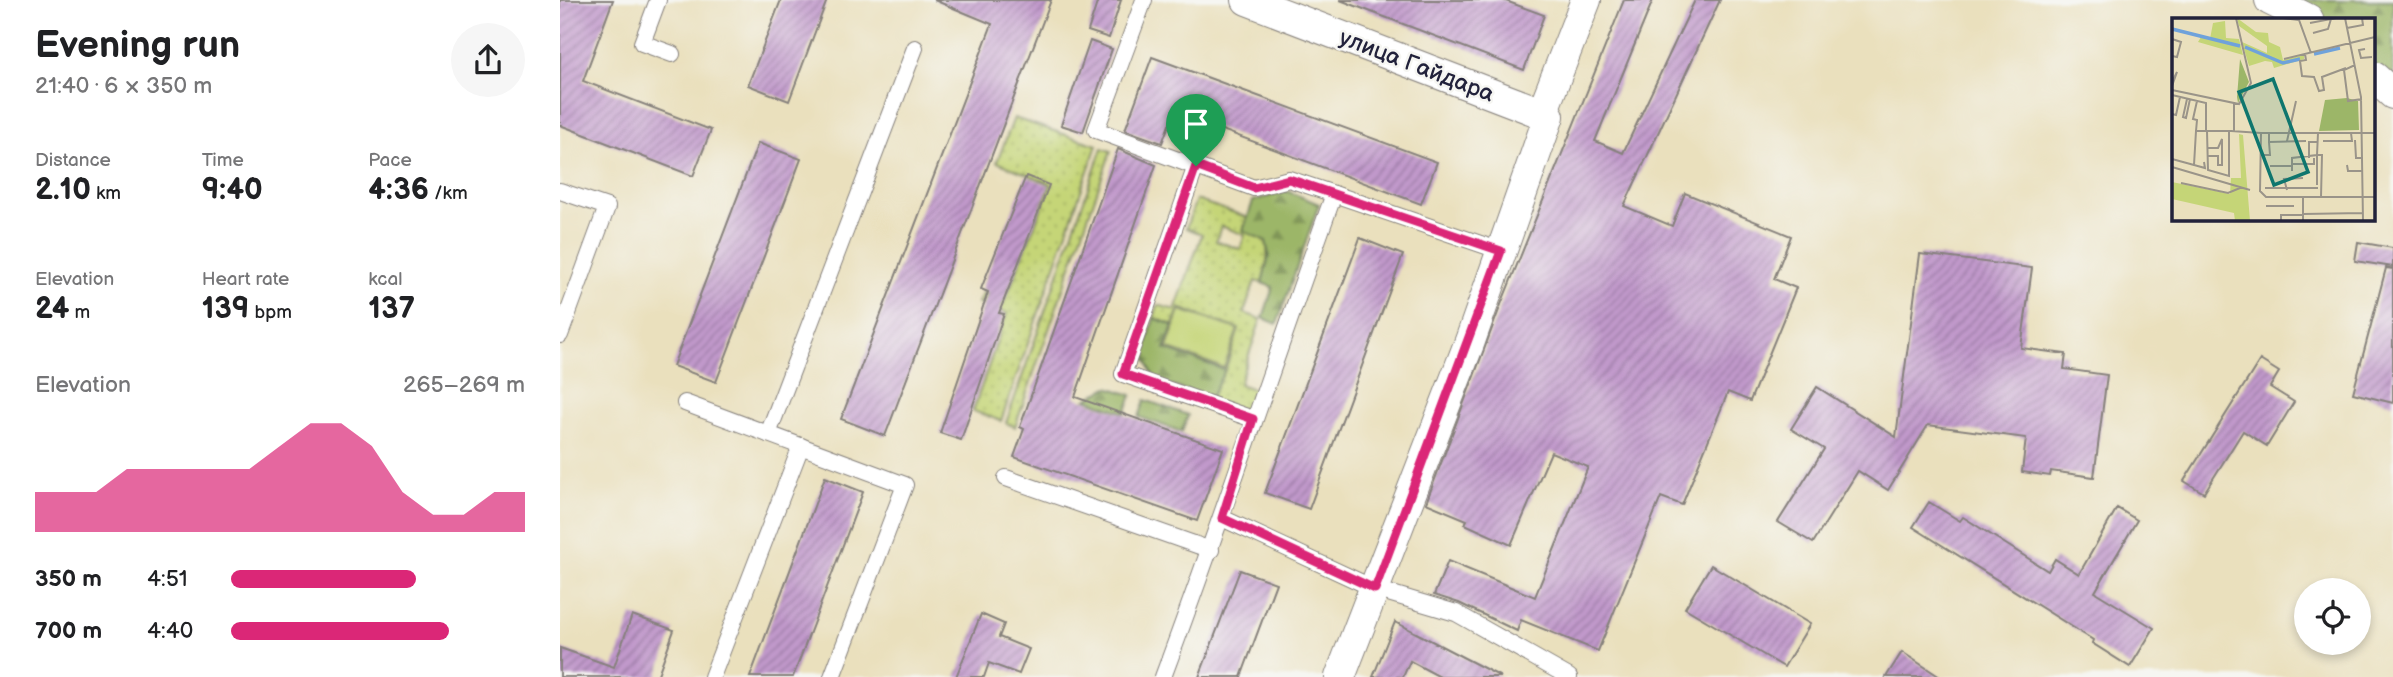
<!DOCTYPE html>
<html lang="en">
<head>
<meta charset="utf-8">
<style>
  :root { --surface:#fff; --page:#f6f6f6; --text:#202124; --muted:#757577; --accent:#db2777 }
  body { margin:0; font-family:"Balsamiq Sans",sans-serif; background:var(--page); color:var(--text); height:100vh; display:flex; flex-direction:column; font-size:26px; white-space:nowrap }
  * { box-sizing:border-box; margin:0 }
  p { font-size:23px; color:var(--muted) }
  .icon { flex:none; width:38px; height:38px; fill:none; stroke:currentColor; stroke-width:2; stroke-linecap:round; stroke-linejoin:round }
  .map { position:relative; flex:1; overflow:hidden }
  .drawer { display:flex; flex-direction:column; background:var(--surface); width:560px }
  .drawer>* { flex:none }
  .tools { position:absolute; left:1734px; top:578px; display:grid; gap:14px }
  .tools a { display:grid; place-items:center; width:77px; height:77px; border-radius:50%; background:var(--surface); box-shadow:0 4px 10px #0003; font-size:35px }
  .pin { position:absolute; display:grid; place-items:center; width:60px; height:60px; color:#fff; margin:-72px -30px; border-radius:50% 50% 50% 0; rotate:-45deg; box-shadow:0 0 7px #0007 }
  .pin .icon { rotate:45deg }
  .round { display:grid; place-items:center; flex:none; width:74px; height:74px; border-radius:37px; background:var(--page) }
  .overview { display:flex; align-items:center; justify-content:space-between; height:119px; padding:0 35px }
  h1 { font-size:38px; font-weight:700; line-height:52px }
  .stats { display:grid; grid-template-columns:repeat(3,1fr); gap:10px; height:119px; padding:7px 35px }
  .stats div { display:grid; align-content:center }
  .stats b { font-size:30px; font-weight:700 }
  .stats small { font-size:19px; font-weight:400 }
  .stats p { font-size:19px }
  .chart { height:196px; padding:14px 35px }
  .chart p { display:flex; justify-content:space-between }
  .chart svg { width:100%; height:126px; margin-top:7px; fill:var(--accent); opacity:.7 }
  ul { padding:0 35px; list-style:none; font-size:23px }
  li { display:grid; grid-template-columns:112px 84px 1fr; align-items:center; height:52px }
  li i { height:18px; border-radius:9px; background:var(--accent) }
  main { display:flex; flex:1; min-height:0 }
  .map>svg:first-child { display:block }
</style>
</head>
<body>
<main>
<section class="drawer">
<div class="overview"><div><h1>Evening run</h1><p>21:40 · 6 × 350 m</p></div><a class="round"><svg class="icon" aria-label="share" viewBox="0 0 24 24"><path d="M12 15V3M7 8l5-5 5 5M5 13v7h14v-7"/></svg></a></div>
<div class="stats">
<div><p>Distance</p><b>2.10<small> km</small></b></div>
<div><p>Time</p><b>9:40</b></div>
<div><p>Pace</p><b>4:36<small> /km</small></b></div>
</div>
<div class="stats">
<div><p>Elevation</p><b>24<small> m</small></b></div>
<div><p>Heart rate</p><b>139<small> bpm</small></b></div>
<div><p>kcal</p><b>137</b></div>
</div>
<div class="chart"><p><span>Elevation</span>265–269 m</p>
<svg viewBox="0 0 160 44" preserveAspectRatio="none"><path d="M0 44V30L10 30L20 30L30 22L40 22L50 22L60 22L70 22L80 14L90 6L100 6L110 14L120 30L130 38L140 38L150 30L160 30V44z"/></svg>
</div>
<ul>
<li><b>350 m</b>4:51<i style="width:63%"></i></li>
<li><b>700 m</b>4:40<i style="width:74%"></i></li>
</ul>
</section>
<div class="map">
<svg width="1833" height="677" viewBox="0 0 1833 677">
  <defs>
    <pattern id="grass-dots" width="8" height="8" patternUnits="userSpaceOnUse" patternTransform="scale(1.75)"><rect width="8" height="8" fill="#c5d577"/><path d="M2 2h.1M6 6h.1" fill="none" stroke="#a9b768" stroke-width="1.8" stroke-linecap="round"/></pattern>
    <pattern id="forest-firs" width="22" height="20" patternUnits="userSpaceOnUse" patternTransform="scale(1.75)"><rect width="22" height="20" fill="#9cb668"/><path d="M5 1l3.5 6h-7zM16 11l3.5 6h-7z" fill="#7f9457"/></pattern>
    <pattern id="building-hatch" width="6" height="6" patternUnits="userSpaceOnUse" patternTransform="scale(1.75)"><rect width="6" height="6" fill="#c199cb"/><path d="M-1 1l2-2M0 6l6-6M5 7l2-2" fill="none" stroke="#9c7ca6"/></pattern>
  </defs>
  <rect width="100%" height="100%" fill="#f6f6f2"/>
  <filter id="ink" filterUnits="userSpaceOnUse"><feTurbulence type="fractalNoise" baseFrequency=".0143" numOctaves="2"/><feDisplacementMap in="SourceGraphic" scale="14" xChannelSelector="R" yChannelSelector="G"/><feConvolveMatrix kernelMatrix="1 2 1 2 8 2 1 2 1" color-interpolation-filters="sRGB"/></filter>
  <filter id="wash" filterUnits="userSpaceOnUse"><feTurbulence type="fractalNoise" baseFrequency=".00686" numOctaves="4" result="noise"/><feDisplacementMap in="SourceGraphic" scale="28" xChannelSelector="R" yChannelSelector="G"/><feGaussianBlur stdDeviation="1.57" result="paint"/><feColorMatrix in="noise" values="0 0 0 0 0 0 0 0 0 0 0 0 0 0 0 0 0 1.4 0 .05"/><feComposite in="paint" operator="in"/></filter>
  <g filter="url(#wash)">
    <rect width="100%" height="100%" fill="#eae0bd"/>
    <!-- grass -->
    <g fill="url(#grass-dots)" stroke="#747c59" stroke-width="2" fill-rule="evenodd">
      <path d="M454,118L537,145L441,421L413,411L447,313L418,303L423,292L445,301L491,184L437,162Z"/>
      <path d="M542,148L551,151L455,427L446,423Z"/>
      <path d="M636,200L687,217L683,231L706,240C709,256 707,268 702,283L695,281L684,313L701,319L679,384L696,390L687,408L680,409L650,399L665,370L679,329L619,308L613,325L594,318L598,305L615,310L642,234L626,228ZM661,226L685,235L680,249L656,241Z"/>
    </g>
    <!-- forest -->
    <g fill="url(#forest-firs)" stroke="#5f6c52" stroke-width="2">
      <path d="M1724,0H1833V83L1814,68V19H1749Z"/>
      <path d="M727,191L759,204L717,324L703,318L713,287L702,283L709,256L706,241L683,231L693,201Z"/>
      <path d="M594,318L613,325L605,349L665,370L650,399L595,380L584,354Z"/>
      <path d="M548,387L572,395L565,413L526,399Z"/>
      <path d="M585,400L628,415L622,432L579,417Z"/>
    </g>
    <!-- garden -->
    <path fill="#c5d577" stroke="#747c59" stroke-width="2" d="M620,310L678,329L664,368L607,348Z"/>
    <g id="blocks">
      <!-- building -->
      <g fill="url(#building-hatch)">
        <path d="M0,0H53L23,81L151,130L133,176L0,125Z"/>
        <path d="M221,0H267L229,101L188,85Z"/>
        <path d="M374,0H491L325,436L281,419L432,24Z"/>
        <path d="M538,0H561L549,38L528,31Z"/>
        <path d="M780,0H943L984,15L964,70Z"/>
        <path d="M1064,0H1093L1035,141L1063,153L1135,0H1160L1064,206L1112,226L1125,193L1231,236L1214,279L1236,288L1190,401L1168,392L1122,505L1101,497L1038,651L961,620L957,631L899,603L874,595L888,561L975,597L1028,467L991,452L951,545L905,524L907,520L866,503L942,302Z"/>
        <path d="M530,41L552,49L523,132L501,125Z"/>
        <path d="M592,57L877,162L861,204L614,112L602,143L565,130Z"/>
        <path d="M198,143L241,159L156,382L113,366Z"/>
        <path d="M558,149L596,165L515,397L663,449L637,521L454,457L464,429L460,427Z"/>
        <path d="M466,176L489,185L439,313L444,314L401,440L380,433L428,292L421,289Z"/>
        <path d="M800,238L843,255L749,509L705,493Z"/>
        <path d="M1798,242L1833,248V267L1795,261Z"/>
        <path d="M1360,254L1472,268L1461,348L1506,354L1504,369L1547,375L1534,477L1491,471L1490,476L1462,472L1466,438L1368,425L1328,490L1298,471L1253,543L1218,522L1264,449L1231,429L1257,387L1336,437Z"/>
        <path d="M1826,268L1833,269V403L1793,393Z"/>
        <path d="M1700,360L1719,372L1710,387L1734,402L1707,446L1683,431L1644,493L1624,481Z"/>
        <path d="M265,477L303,492L233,677H190Z"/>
        <path d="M1369,502L1400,521L1403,517L1488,571L1495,559L1519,574L1557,508L1577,520L1535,592L1594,628L1570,667L1532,643L1533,640L1353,527Z"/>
        <path d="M1151,565L1250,624L1224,667L1125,608Z"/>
        <path d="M680,570L716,583L681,677H639Z"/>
        <path d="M421,614L444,624L439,637L469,649L459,674L429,663L424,677H396Z"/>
        <path d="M72,615L114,630L97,677H0V648L54,667Z"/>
        <path d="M835,622L941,677H880L850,661L843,677H813Z"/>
        <path d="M1342,652L1380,677H1326Z"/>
      </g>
    </g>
  </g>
  <g filter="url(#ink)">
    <use href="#blocks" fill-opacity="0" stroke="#86817c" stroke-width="2"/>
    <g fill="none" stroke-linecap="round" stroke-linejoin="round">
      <!-- service casing -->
      <g stroke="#86817c" stroke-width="18">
        <g id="service">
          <path d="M98,0L82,43L112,54"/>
          <path d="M584,0L536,130L694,188L729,179L774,194"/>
          <path d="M636,166L563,374L693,419"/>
          <path d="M0,191L47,207L0,335"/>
          <path d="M125,403L345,485L272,677"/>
          <path d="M208,434L355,48"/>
          <path d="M446,478L651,550"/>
          <path d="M662,518L815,589L896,613L1009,677"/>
          <path d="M152,677L241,446"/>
          <path d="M603,677C663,517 716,355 774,194L941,251"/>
        </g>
      </g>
      <!-- minor casing -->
      <g stroke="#86817c" stroke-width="32">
        <g id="minor">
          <path d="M687,0L989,116L910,341L780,677"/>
          <path d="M1710,0L1748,19"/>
          <path d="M1814,77L1833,94"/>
          <path d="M982,113L1026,0"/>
        </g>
      </g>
      <!-- service -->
      <use href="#service" stroke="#fff" stroke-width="16"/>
      <!-- minor -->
      <use href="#minor" stroke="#fff" stroke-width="30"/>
    </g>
  </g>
  <g fill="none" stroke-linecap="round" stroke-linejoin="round" filter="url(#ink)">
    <!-- route casing -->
    <g stroke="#fff" stroke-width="14">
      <path id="route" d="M636,166L694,188L729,179L941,251L815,589L662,518L693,419L563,374Z"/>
    </g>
    <!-- route -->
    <use href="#route" stroke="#db2777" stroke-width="9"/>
  </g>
  <g text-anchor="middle" stroke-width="5" stroke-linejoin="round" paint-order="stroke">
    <!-- street labels -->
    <g font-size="23" fill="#22223b" stroke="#f6f6f2">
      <text transform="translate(857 65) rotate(21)" y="8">улица Гайдара</text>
    </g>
  </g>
  <!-- overview -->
  <g transform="translate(1612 18)">
    <rect width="203" height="203" fill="#eae0bd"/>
    <path d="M65,0L84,14L96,15L97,24L108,29L111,42L132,37V41L102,50L100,44L93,43L77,48L70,24L95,35V28L67,8ZM53,3L54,20L67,21L71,37L26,24L29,19L38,21L41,5ZM67,116L71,117L78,203H63L62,195L0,181V164L58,176L59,160H69Z" fill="#c5d577"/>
    <path d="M68,41L77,64L66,85L65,79ZM175,80L186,83L187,112L147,113L153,82Z" fill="#9cb668"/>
    <path fill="none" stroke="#6fa2db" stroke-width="3.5" d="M0,11L68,28M73,29L111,45L128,41M142,36L168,30"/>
    <path fill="none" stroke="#9a9489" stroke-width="2" d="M111,0L127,2L139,35M173,0L189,79L191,203M138,5L164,0M175,10L191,7L190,0M141,15L156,11L159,1M0,21L9,24L5,39L0,38M193,31L187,32L189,40L200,39M133,36L134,42L128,43L130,58L142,59L147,73L152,72L150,59L174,50M112,41L203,19M183,47L172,52L176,83L190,81M0,64L5,54L0,68M0,72L67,86L79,65L64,0M0,77L34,85V113M15,81L11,99L14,100L18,81M0,96L4,97L8,79M24,113L25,102L21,101L25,83M57,113V158L36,152L35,113H59L89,115M62,114V85M97,115V124L134,123M203,115H89L88,173L94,179H203M183,122L184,140H191M115,123L124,83M151,123H180L179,115M35,130H46L50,121V147H46V138H36M89,137H98L97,124M145,137H150L149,179M145,137V167M137,140V124H145M0,141L22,147M32,144L33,150L22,147L24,113H35M120,146H142V140M175,147L176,153H191M98,148H120M0,149L78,172M120,153V140L145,137L146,115M9,165L56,175L68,170M93,170H146M115,172L112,161L131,160M94,188H122M131,196L191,195M109,203V197H131M131,203V179"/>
    <path fill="#0f766e" fill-opacity="0.15" stroke="#0f766e" stroke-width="3.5" d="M101,61L136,154L102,167L67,74Z"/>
    <rect width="203" height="203" fill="none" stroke="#22223b" stroke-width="3.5"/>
  </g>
</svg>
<div class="tools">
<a><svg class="icon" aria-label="locate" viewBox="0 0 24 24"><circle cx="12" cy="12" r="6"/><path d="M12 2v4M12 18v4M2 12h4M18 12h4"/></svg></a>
</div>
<div class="pin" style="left:636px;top:166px;background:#1e9e55"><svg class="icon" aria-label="arrive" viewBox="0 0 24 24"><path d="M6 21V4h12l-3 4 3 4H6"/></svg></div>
</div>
</main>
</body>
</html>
